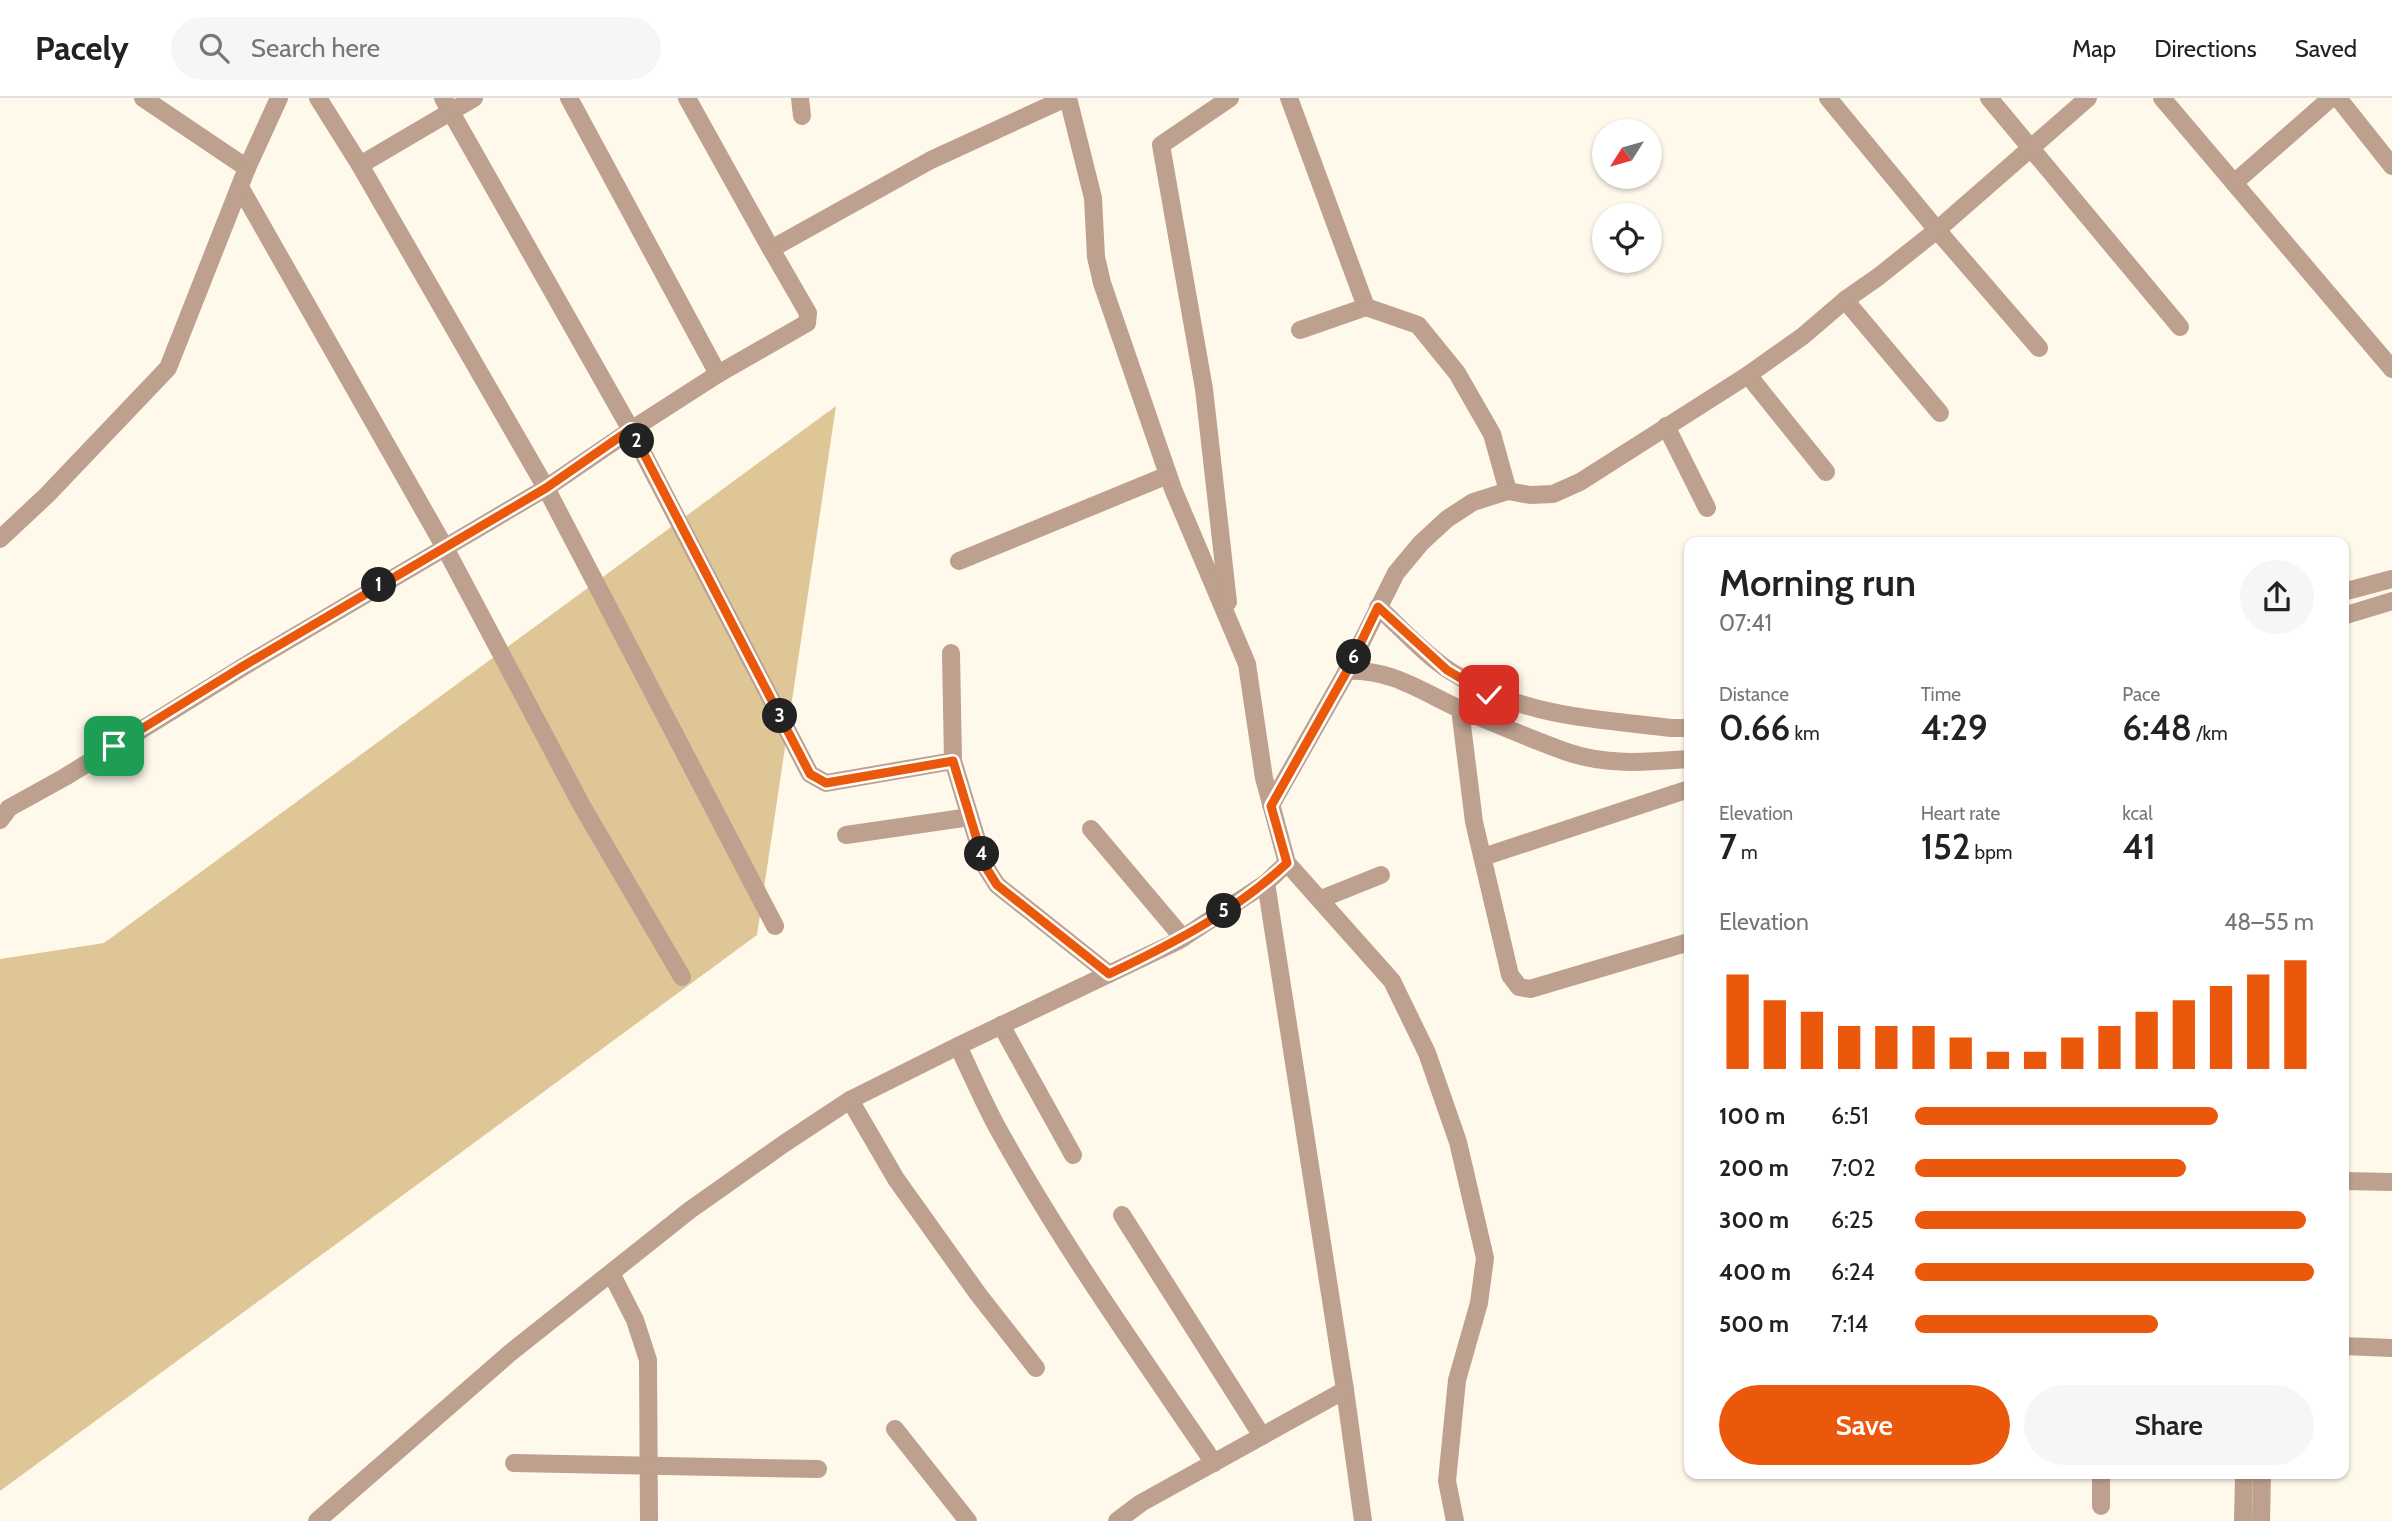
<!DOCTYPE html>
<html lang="en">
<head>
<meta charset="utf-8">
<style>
  :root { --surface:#fff; --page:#f6f6f6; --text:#222; --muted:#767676; --line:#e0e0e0; --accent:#ea580c }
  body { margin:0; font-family:Cabin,sans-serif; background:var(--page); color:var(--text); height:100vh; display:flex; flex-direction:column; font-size:26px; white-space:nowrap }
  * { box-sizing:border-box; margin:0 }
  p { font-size:23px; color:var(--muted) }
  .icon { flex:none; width:38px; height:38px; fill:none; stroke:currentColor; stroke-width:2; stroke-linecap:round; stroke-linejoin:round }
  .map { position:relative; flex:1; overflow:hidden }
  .side { position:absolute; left:1684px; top:439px; width:665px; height:942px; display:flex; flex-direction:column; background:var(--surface); border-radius:14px; box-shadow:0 2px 5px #0004 }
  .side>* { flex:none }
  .needle { width:46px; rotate:233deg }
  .controls { position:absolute; left:1592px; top:21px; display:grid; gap:14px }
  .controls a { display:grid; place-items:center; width:70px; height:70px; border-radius:50%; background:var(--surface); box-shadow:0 2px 5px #0004; font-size:35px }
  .pin { position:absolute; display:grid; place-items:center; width:60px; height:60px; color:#fff; margin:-30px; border-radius:14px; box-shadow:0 4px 10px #0006 }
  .km { position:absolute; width:35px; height:35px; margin:-18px; border-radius:50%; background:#222; color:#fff; font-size:19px; line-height:35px; text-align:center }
  .round { display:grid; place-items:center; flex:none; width:74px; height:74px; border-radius:37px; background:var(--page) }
  .summary { display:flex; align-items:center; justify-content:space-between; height:119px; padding:0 35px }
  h1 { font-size:38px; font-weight:600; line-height:52px }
  .metrics { display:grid; grid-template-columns:repeat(3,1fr); gap:10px; height:119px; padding:7px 35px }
  .metrics div { display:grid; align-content:center }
  .metrics b { font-size:35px; font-weight:600 }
  .metrics small { font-size:19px; font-weight:400 }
  .metrics p { font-size:19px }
  .chart { height:196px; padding:14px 35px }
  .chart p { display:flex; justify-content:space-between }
  .chart svg { width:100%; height:126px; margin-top:7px; stroke:var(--accent); stroke-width:6 }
  .action { display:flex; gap:14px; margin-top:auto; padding:14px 35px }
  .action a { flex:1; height:80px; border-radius:42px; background:var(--accent); color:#fff; font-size:28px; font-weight:600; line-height:80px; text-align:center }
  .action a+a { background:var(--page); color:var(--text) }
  ul { padding:0 35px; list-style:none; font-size:23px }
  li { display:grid; grid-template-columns:112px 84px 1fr; align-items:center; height:52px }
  li i { height:18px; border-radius:9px; background:var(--accent) }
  header { display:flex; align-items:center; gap:42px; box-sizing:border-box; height:98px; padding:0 35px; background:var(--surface); border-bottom:2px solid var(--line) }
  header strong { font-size:33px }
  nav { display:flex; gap:38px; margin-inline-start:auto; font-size:24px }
  .search { width:490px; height:63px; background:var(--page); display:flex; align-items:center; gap:18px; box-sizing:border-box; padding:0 24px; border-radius:38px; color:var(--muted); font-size:26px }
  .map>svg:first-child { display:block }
</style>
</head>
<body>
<header>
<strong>Pacely</strong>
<div class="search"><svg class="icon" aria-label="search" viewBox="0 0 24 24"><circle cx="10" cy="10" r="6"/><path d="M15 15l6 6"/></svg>Search here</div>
<nav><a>Map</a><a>Directions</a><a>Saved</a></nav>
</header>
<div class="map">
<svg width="2392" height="1423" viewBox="0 0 2392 1423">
  <rect width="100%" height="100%" fill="#fff9ec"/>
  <!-- green -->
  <path fill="#dfc697" d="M836,308L757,837L0,1393V861L104,845Z"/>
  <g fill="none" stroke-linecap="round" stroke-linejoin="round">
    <!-- minor -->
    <g stroke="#bea08e" stroke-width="18">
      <path d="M143,0L247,70"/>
      <path d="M318,0L360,67"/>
      <path d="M443,0L631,332L810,676L826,685L953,663"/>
      <path d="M474,0L360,67L546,390L775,828"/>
      <path d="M569,0L718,276"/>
      <path d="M687,0L771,151L931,62L1066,0"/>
      <path d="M800,0L802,18"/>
      <path d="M1068,0L1093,100L1096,159L1102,185L1173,391L1247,566L1264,680L1287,765L1392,883L1427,955L1458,1044L1485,1160L1479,1205L1457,1282L1447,1383L1455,1423"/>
      <path d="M1289,0L1366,209L1300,232"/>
      <path d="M1828,0L1937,132L2039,250"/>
      <path d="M1989,0L2180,229"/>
      <path d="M2162,0L2392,271"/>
      <path d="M2338,0L2392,68"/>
      <path d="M2234,85L2331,0"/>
      <path d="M240,89L444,448L582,708L682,879"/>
      <path d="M1845,202L1940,315"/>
      <path d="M1366,209L1418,227L1457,275L1492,336L1508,393"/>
      <path d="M1748,277L1826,374"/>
      <path d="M1666,328L1707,410"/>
      <path d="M0,441L47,397L168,270L247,70L279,0"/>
      <path d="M959,463L1168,377"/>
      <path d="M2343,494L2392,481"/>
      <path d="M1228,504L1204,291L1161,47L1230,0"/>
      <path d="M1378,509C1400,529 1425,557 1450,573C1521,619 1590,620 1671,630H1689"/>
      <path d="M2343,518L2392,503"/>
      <path d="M951,555L953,663L985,768L997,787L1109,876"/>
      <path d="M1347,573C1390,570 1424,595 1462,612C1496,626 1531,641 1567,654C1607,668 1647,664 1689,661"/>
      <path d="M1460,611L1474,724L1510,877L1519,889L1530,891L1689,844"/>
      <path d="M1271,707L1347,573L1396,475L1421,445L1447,421L1473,404L1508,393L1530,397L1553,396L1580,384L1748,277L1803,238L1845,202L1878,179L1937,132L2088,0"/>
      <path d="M0,722L9,710L65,679L256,561L546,390L631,332L718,276L807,225L808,215L771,151"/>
      <path d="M1091,731L1183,840"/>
      <path d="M846,737L970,719"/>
      <path d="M1483,759L1689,691"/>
      <path d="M1266,785L1345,1292L1363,1423"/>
      <path d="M1321,801L1381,777"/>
      <path d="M1001,927L1073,1057"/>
      <path d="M958,948C971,975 983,1003 997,1029C1061,1145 1139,1255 1214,1365"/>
      <path d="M850,1002L896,1081L978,1196L1036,1270"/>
      <path d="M2343,1083L2392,1084"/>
      <path d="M1122,1117L1262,1338"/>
      <path d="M611,1175L635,1222L648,1262L649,1423"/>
      <path d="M2343,1248L2392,1250"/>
      <path d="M895,1331L968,1423"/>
      <path d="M514,1365L818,1371"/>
      <path d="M2101,1408V1376"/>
      <path d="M317,1423L510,1255L690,1112L785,1045L850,1002L958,948L1178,843L1266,785L1287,765"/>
      <path d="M1117,1423L1141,1405L1345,1292"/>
      <path d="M2243,1423L2244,1376"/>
      <path d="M2261,1423L2262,1376"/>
    </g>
  </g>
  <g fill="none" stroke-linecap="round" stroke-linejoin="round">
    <!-- route casing -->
    <g stroke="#fff" stroke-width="14">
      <path id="route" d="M114,648L240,570L546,390L631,331L810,676L826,685L953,663L985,768L997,787L1109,876C1172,846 1236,813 1287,765L1271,708L1347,573L1378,509L1447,572L1489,597"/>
    </g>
    <!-- route -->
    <use href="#route" stroke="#ea580c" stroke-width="9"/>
  </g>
</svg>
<div class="controls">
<a><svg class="needle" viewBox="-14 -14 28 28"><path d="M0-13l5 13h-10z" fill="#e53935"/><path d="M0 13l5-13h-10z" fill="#767676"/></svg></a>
<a><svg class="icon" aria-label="locate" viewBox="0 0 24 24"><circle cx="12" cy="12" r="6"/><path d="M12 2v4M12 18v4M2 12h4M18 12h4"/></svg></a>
</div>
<div class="pin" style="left:114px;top:648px;background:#1e9e55"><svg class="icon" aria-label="arrive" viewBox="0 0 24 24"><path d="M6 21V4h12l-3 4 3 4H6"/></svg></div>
<div class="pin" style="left:1489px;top:597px;background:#d93025"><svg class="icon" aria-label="check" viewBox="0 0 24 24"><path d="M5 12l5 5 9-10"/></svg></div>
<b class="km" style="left:379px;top:487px">1</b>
<b class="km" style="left:637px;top:343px">2</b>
<b class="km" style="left:780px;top:618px">3</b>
<b class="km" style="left:982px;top:756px">4</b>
<b class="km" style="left:1224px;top:813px">5</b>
<b class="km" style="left:1354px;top:559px">6</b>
<section class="side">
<div class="summary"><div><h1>Morning run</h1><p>07:41</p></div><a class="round"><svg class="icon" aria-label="share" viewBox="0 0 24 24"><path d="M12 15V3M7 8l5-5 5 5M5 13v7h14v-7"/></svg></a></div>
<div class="metrics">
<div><p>Distance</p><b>0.66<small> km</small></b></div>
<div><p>Time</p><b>4:29</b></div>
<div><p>Pace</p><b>6:48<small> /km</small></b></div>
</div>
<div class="metrics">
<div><p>Elevation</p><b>7<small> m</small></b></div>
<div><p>Heart rate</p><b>152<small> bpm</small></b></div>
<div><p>kcal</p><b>41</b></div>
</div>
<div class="chart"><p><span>Elevation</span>48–55 m</p>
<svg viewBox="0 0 160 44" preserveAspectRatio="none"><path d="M5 44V11M15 44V20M25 44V24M35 44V29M45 44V29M55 44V29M65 44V33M75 44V38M85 44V38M95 44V33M105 44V29M115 44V24M125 44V20M135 44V15M145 44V11M155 44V6"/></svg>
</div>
<ul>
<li><b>100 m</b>6:51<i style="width:76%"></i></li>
<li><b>200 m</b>7:02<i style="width:68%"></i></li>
<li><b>300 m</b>6:25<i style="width:98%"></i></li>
<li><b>400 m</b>6:24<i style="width:100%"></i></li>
<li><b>500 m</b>7:14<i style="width:61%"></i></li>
</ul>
<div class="action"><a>Save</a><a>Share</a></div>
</section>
</div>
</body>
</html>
